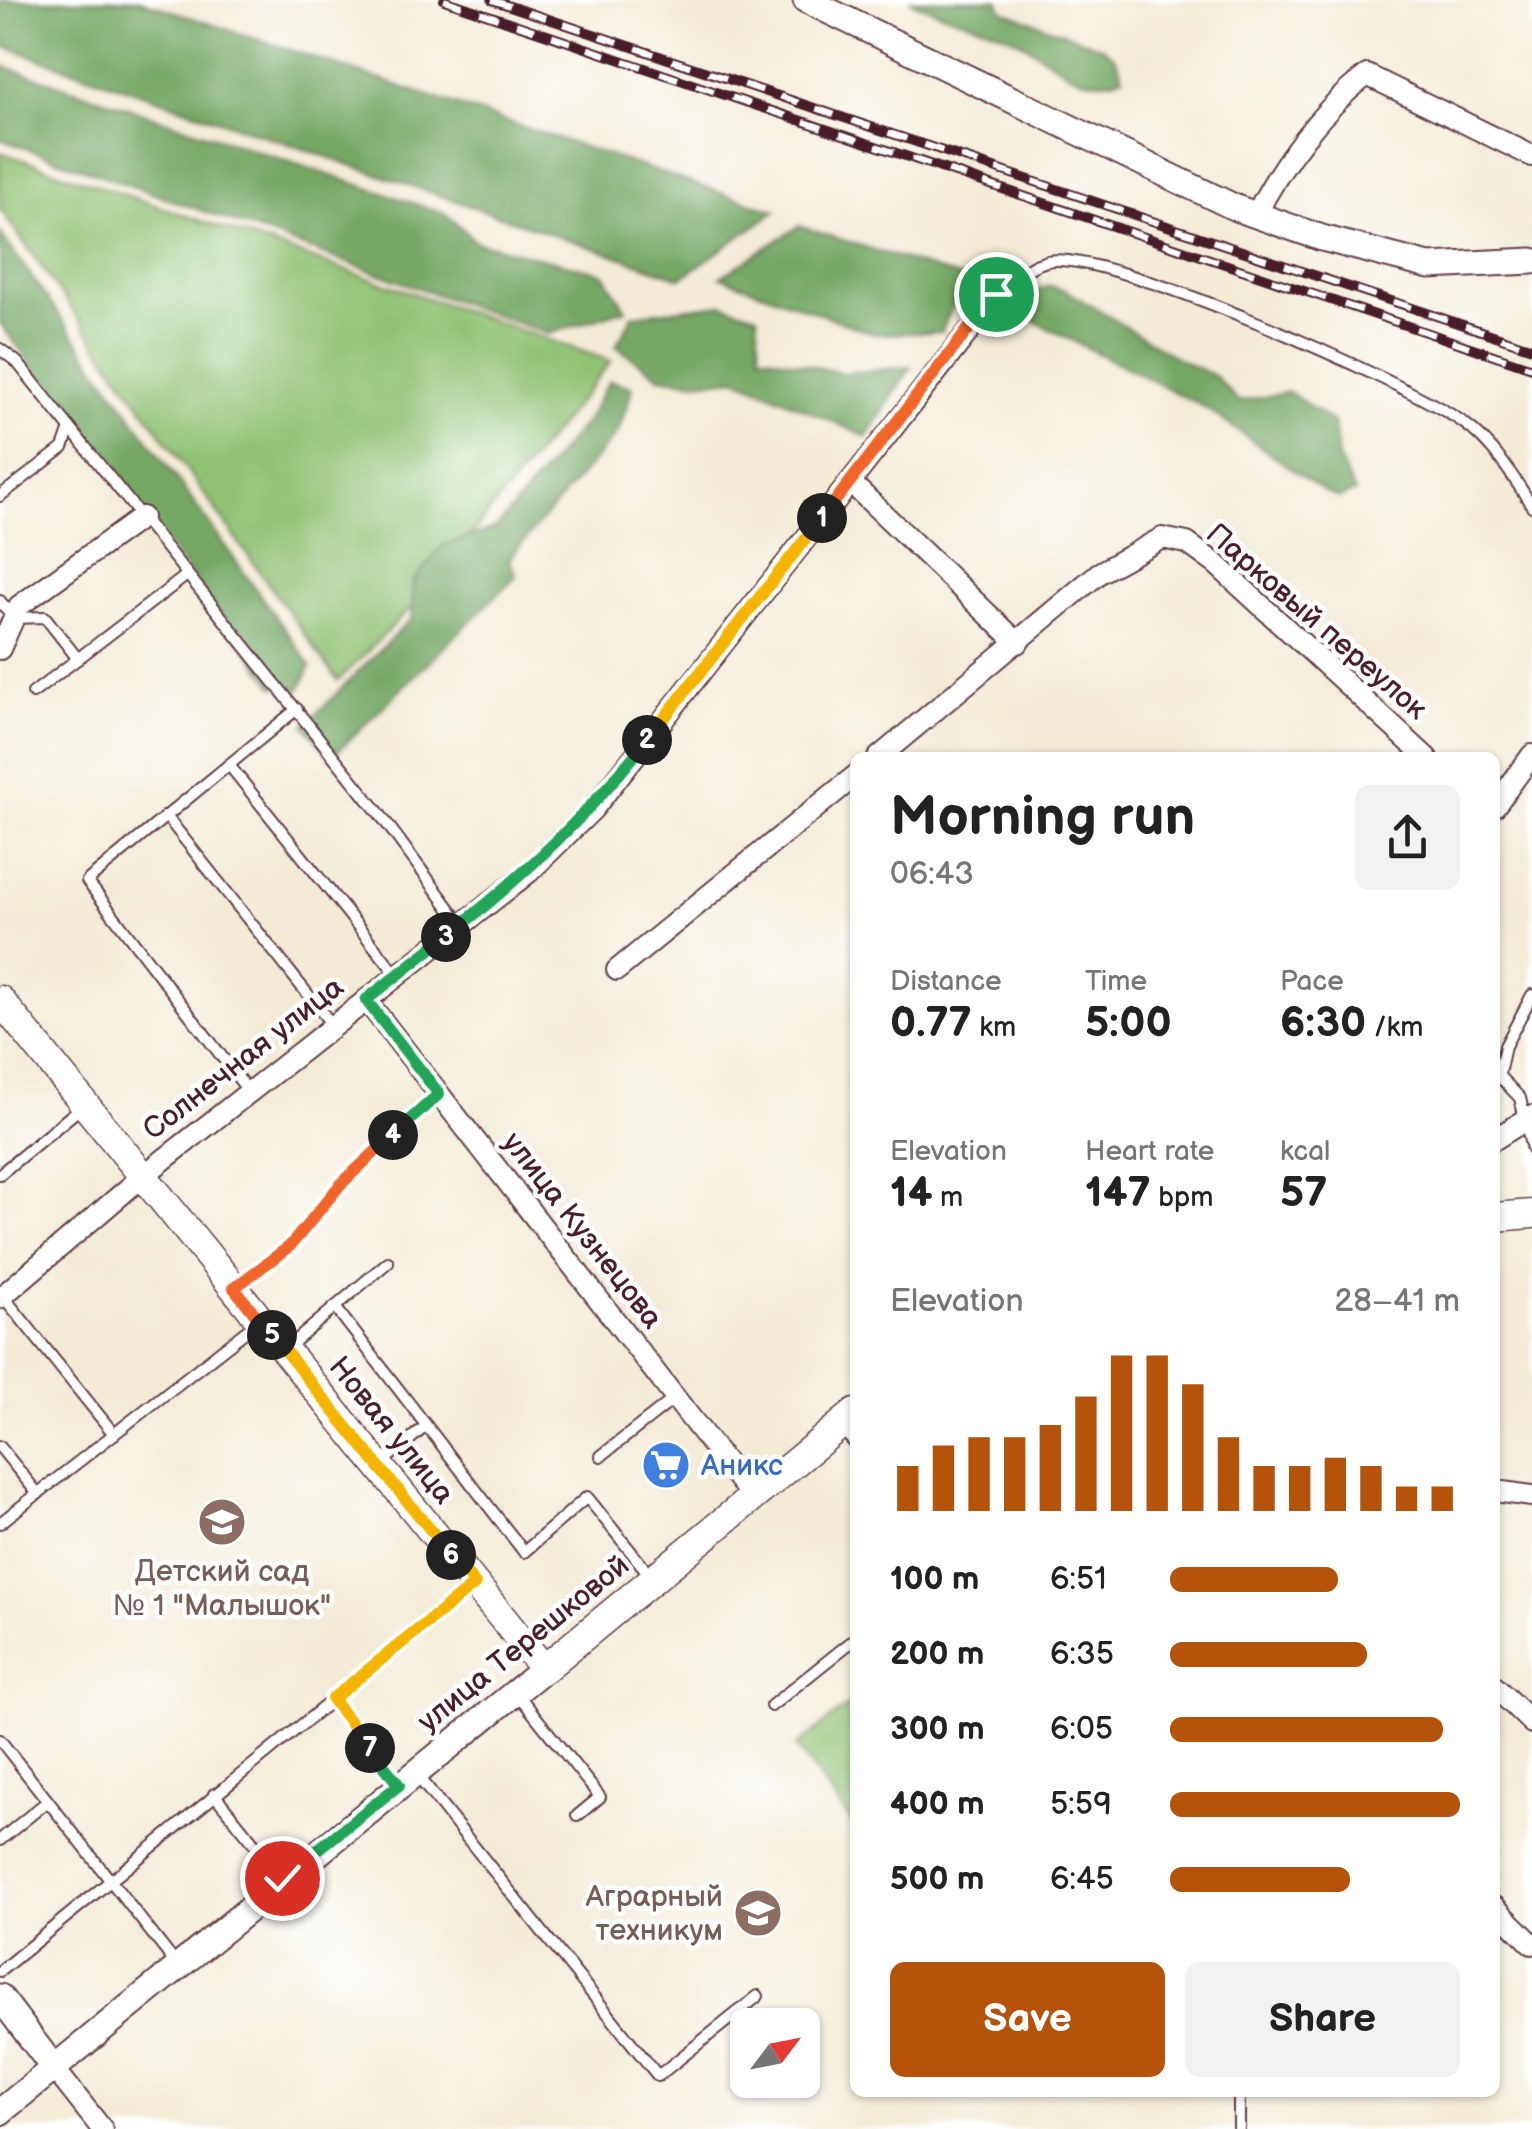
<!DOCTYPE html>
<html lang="en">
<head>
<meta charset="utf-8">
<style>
  :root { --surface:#fff; --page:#f2f2f2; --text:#222; --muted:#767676; --accent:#b45309 }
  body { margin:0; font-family:"Balsamiq Sans",sans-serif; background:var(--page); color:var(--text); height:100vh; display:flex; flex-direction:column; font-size:38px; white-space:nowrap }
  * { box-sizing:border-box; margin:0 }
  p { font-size:32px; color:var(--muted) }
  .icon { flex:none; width:55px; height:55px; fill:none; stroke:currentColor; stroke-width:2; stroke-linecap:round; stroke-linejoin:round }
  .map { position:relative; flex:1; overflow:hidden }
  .panel { position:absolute; left:850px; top:752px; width:650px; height:1345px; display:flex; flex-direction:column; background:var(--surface); border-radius:15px; box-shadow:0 2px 8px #0004 }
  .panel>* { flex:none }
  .needle { width:65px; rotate:58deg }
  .controls { position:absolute; left:730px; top:2008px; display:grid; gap:20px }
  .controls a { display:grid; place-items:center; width:90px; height:90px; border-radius:15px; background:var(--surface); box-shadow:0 2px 8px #0004; font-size:50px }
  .pin { position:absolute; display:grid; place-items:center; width:85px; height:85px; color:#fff; margin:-42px; border:5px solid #fff; border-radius:50%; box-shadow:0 2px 10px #0007 }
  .km { position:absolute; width:50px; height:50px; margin:-25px; border-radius:50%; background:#222; color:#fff; font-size:28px; line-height:50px; text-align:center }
  .round { display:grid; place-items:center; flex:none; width:105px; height:105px; border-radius:15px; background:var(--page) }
  .overview { display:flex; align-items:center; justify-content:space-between; height:170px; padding:0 40px }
  h1 { font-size:55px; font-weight:800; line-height:75px }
  .stats { display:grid; grid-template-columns:repeat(3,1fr); gap:15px; height:170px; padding:10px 40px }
  .stats div { display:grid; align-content:center }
  .stats b { font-size:42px; font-weight:800 }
  .stats small { font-size:28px; font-weight:400 }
  .stats p { font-size:28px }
  .chart { height:280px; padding:20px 40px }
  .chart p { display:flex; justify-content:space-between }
  .chart svg { width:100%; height:180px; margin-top:10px; stroke:var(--accent); stroke-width:6 }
  .primary-button { display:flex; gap:20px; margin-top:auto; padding:20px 40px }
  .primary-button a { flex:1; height:115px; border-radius:15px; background:var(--accent); color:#fff; font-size:40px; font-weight:800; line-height:115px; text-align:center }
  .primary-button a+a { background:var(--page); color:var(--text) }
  ul { padding:0 40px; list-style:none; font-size:32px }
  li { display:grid; grid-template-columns:160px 120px 1fr; align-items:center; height:75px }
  li i { height:25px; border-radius:12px; background:var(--accent) }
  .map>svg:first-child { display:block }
</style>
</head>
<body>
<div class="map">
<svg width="1532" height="2129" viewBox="0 0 1532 2129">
  <rect width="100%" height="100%" fill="#fff"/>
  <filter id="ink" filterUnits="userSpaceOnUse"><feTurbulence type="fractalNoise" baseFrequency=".01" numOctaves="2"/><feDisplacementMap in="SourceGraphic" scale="20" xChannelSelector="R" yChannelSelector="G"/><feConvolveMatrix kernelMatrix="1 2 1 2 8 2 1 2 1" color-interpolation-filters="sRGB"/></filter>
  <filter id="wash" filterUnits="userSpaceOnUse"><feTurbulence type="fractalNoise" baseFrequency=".0048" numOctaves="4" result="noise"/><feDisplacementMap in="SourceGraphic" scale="40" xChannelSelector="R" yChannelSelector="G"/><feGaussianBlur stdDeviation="2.25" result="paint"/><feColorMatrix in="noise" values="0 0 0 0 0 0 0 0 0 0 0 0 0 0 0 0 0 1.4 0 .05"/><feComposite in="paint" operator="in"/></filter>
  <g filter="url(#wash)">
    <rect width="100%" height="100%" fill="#f3ebd6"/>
    <!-- green -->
    <g fill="#90c273" stroke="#6d704f" stroke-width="2.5">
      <path d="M0,152L611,361L422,596L338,681L0,209Z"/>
      <path d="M855,1700V1827L796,1746Z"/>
    </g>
    <!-- forest -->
    <g fill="#74a865" stroke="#5f6448" stroke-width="2.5">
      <path d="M0,0H139L776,211L681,278L0,45Z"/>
      <path d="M909,0H998L1003,11L1102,47L1115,57L1123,76C1080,96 1048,54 1011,37C978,22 942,17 909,0Z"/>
      <path d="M0,65L446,214L476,242L603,273L626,309L548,334L0,139Z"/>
      <path d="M799,226L965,279L941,332L874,334L721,277Z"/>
      <path d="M0,233L311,666L299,690L274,686L0,323Z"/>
      <path d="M1050,286L1065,290L1180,360L1215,376L1239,402L1289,392L1334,423L1338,458L1355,492L1339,498L1323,491L1204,407L1036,322L1028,307L1033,291Z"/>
      <path d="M722,304L757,315L760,354L843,373L911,367L867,437L736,378L697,382L660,377L616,346L633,315Z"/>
      <path d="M609,381L633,387L618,432L509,559L516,576L331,758L305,725L412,618L413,582L442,546L496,528L587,420Z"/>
    </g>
  </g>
  <g filter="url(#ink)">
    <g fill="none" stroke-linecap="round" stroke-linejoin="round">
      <!-- service casing -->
      <g stroke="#633e45" stroke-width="14">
        <g id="service">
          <path d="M969,331C989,304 1012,270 1047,261C1106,248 1408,383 1464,423C1493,444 1513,476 1532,506"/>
          <path d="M0,349L17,362L70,428L63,448L0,496"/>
          <path d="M70,428L379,813L462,925"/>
          <path d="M0,601L14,618L45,617L78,659"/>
          <path d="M33,693L187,575"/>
          <path d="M229,765L397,975"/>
          <path d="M166,816L333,1026"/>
          <path d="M1495,1072L1520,1098L1532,1150"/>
          <path d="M1499,1074L1505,1046L1532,995"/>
          <path d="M249,1092L87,881L297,709"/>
          <path d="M0,1174L84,1105"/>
          <path d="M238,1285L290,1246L340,1185L439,1094"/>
          <path d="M3,1296L114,1434"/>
          <path d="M335,1307L524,1552L587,1497L653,1579"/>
          <path d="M286,1349L388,1262"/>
          <path d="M840,1426L855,1444"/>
          <path d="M0,1447L38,1494"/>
          <path d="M601,1456L675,1398"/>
          <path d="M380,1464L426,1426"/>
          <path d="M0,1523L259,1321"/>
          <path d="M516,1692L600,1797L577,1816"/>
          <path d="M332,1699L399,1784"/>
          <path d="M771,1706L855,1639"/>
          <path d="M0,1740L176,1964"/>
          <path d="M415,1773L658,2076L758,1996"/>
          <path d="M214,1794L282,1878"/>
          <path d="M0,1840L48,1801"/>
          <path d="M0,1971L472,1586"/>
          <path d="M1239,2092V2129"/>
        </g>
      </g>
      <!-- minor casing -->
      <g stroke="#633e45" stroke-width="24">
        <g id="minor">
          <path d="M1256,215C1281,164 1322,109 1367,75L1532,156"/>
          <path d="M850,482L1018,643"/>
          <path d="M0,649L19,606L142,517"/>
          <path d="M878,758L1099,573L1162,538L1187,543L1216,564L1427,758"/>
          <path d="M1495,806L1532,755"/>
          <path d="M617,970L855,776"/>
          <path d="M366,1000L753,1498"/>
          <path d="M1495,1139L1532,1116"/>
          <path d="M0,1298L143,1176L529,872L593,809L969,331"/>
          <path d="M1495,1491L1532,1496"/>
          <path d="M1495,1687L1532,1723"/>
          <path d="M1495,1907L1532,1944"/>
          <path d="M53,2067L102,2129"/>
        </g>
      </g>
      <!-- tertiary casing -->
      <g stroke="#633e45" stroke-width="29">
        <g id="tertiary">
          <path d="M806,0L1236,208L1322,238L1429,266L1532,261"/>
          <path d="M0,1997L53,2067"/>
          <path d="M0,2112L544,1669"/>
        </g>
      </g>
      <!-- secondary casing -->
      <g stroke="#633e45" stroke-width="31">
        <g id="secondary">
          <path d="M0,1000L544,1669L855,1413"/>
          <path d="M1495,1217L1532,1214"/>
        </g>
      </g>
      <!-- service -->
      <use href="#service" stroke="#fff" stroke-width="10"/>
      <!-- minor -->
      <use href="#minor" stroke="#fff" stroke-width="20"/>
      <!-- tertiary -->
      <use href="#tertiary" stroke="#fff" stroke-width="25"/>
      <!-- secondary -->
      <use href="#secondary" stroke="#fff" stroke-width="28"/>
      <!-- rail casing -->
      <g stroke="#4a1f2b" stroke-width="10">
        <g id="rail">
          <path d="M444,0L1532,368"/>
          <path d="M492,0L1532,348"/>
        </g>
      </g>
      <!-- rail -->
      <use href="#rail" stroke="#fff" stroke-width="6" stroke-dasharray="19" stroke-linecap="butt"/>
    </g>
  </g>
  <g fill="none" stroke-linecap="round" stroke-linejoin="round" filter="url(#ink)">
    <!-- split-1 casing -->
    <g stroke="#fff" stroke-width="20">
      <path id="split-1" d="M822,518L996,294"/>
    </g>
    <!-- split-2 casing -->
    <g stroke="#fff" stroke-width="20">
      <path id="split-2" d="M647,740L822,518"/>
    </g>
    <!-- split-3 casing -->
    <g stroke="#fff" stroke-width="20">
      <path id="split-3" d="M446,937C523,877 587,816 647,740"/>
    </g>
    <!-- split-4 casing -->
    <g stroke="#fff" stroke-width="20">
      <path id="split-4" d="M393,1135L439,1094L366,1000L446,937"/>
    </g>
    <!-- split-5 casing -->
    <g stroke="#fff" stroke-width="20">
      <path id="split-5" d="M272,1335L234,1288L290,1246L340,1185L393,1135"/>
    </g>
    <!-- split-6 casing -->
    <g stroke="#fff" stroke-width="20">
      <path id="split-6" d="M272,1335L451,1555"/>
    </g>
    <!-- split-7 casing -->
    <g stroke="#fff" stroke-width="20">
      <path id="split-7" d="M370,1748L332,1699L475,1584L451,1555"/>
    </g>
    <!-- split-8 casing -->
    <g stroke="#fff" stroke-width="20">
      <path id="split-8" d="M282,1878L399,1785L370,1748"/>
    </g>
    <!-- split-1 -->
    <use href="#split-1" stroke="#f0652b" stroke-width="12"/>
    <!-- split-2 -->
    <use href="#split-2" stroke="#f5b400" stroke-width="12"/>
    <!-- split-3 -->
    <use href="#split-3" stroke="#22a559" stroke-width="12"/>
    <!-- split-4 -->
    <use href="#split-4" stroke="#22a559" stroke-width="12"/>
    <!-- split-5 -->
    <use href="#split-5" stroke="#f0652b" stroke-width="12"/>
    <!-- split-6 -->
    <use href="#split-6" stroke="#f5b400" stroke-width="12"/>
    <!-- split-7 -->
    <use href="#split-7" stroke="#f5b400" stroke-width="12"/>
    <!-- split-8 -->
    <use href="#split-8" stroke="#22a559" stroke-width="12"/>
  </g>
  <!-- icons -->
  <defs>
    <g id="supermarket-disc" transform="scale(2.5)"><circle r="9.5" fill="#3f7fe0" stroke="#fff"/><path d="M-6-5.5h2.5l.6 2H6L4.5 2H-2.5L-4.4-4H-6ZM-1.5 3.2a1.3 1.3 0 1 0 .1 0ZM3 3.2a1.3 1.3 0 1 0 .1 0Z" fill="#fff"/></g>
    <g id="school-disc" transform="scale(2.5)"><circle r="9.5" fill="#8d6e63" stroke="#fff"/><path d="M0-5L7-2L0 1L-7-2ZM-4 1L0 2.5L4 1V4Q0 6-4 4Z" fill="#fff"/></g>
    <g id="university-disc" transform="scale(2.5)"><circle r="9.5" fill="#8d6e63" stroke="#fff"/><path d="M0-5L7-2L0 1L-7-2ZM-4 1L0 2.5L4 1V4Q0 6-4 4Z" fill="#fff"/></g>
  </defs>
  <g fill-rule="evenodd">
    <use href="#supermarket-disc" x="666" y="1465"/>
    <use href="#school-disc" x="222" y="1522"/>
    <use href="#university-disc" x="758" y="1913"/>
  </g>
  <g text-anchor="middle" stroke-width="9" stroke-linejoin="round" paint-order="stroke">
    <!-- street labels -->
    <g font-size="30" fill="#4a1f2b" stroke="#fff">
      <text transform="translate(1317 621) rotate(41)" y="10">Парковый переулок</text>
      <text transform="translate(243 1058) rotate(-38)" y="10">Солнечная улица</text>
      <text transform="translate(583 1230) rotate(52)" y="10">улица Кузнецова</text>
      <text transform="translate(392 1430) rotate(51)" y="10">Новая улица</text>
      <text transform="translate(523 1643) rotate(-39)" y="10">улица Терешковой</text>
    </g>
    <!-- shop labels -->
    <g font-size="30" fill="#366cbe" stroke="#fff" text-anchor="start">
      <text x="701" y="1475">Аникс</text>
    </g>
    <!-- education labels -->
    <g font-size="30" fill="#785e54" stroke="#fff">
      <text x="222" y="1581">Детский сад<tspan x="222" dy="34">№ 1 "Малышок"</tspan></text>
      <text x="723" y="1906" text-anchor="end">Аграрный<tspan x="723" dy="34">техникум</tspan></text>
    </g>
  </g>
</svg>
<div class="controls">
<a><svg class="needle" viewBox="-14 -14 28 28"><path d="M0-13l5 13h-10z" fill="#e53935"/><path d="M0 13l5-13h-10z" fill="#767676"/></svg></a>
</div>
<div class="pin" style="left:996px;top:294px;background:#1e9e55"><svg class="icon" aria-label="arrive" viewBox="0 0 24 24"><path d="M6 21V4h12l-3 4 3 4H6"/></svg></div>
<div class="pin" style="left:282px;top:1878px;background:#d93025"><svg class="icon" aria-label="check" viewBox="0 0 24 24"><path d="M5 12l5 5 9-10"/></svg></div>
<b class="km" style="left:822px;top:518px">1</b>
<b class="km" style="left:647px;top:740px">2</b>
<b class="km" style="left:446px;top:937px">3</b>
<b class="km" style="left:393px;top:1135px">4</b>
<b class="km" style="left:272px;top:1335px">5</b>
<b class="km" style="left:451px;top:1555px">6</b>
<b class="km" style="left:370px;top:1748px">7</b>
<section class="panel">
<div class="overview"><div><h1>Morning run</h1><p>06:43</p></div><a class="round"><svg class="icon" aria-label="share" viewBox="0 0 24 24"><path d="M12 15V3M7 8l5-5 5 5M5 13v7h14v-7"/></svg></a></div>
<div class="stats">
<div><p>Distance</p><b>0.77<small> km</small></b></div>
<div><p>Time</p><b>5:00</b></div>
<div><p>Pace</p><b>6:30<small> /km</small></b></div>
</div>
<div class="stats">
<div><p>Elevation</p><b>14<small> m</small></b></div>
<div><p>Heart rate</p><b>147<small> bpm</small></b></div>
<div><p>kcal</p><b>57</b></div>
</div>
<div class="chart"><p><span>Elevation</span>28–41 m</p>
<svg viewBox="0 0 160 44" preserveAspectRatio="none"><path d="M5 44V33M15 44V28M25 44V26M35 44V26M45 44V23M55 44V16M65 44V6M75 44V6M85 44V13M95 44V26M105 44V33M115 44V33M125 44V31M135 44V33M145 44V38M155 44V38"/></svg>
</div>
<ul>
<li><b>100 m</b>6:51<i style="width:58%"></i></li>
<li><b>200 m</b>6:35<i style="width:68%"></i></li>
<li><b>300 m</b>6:05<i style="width:94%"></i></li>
<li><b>400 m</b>5:59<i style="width:100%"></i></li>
<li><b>500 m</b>6:45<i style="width:62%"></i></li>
</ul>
<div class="primary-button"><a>Save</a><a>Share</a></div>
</section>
</div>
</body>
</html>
